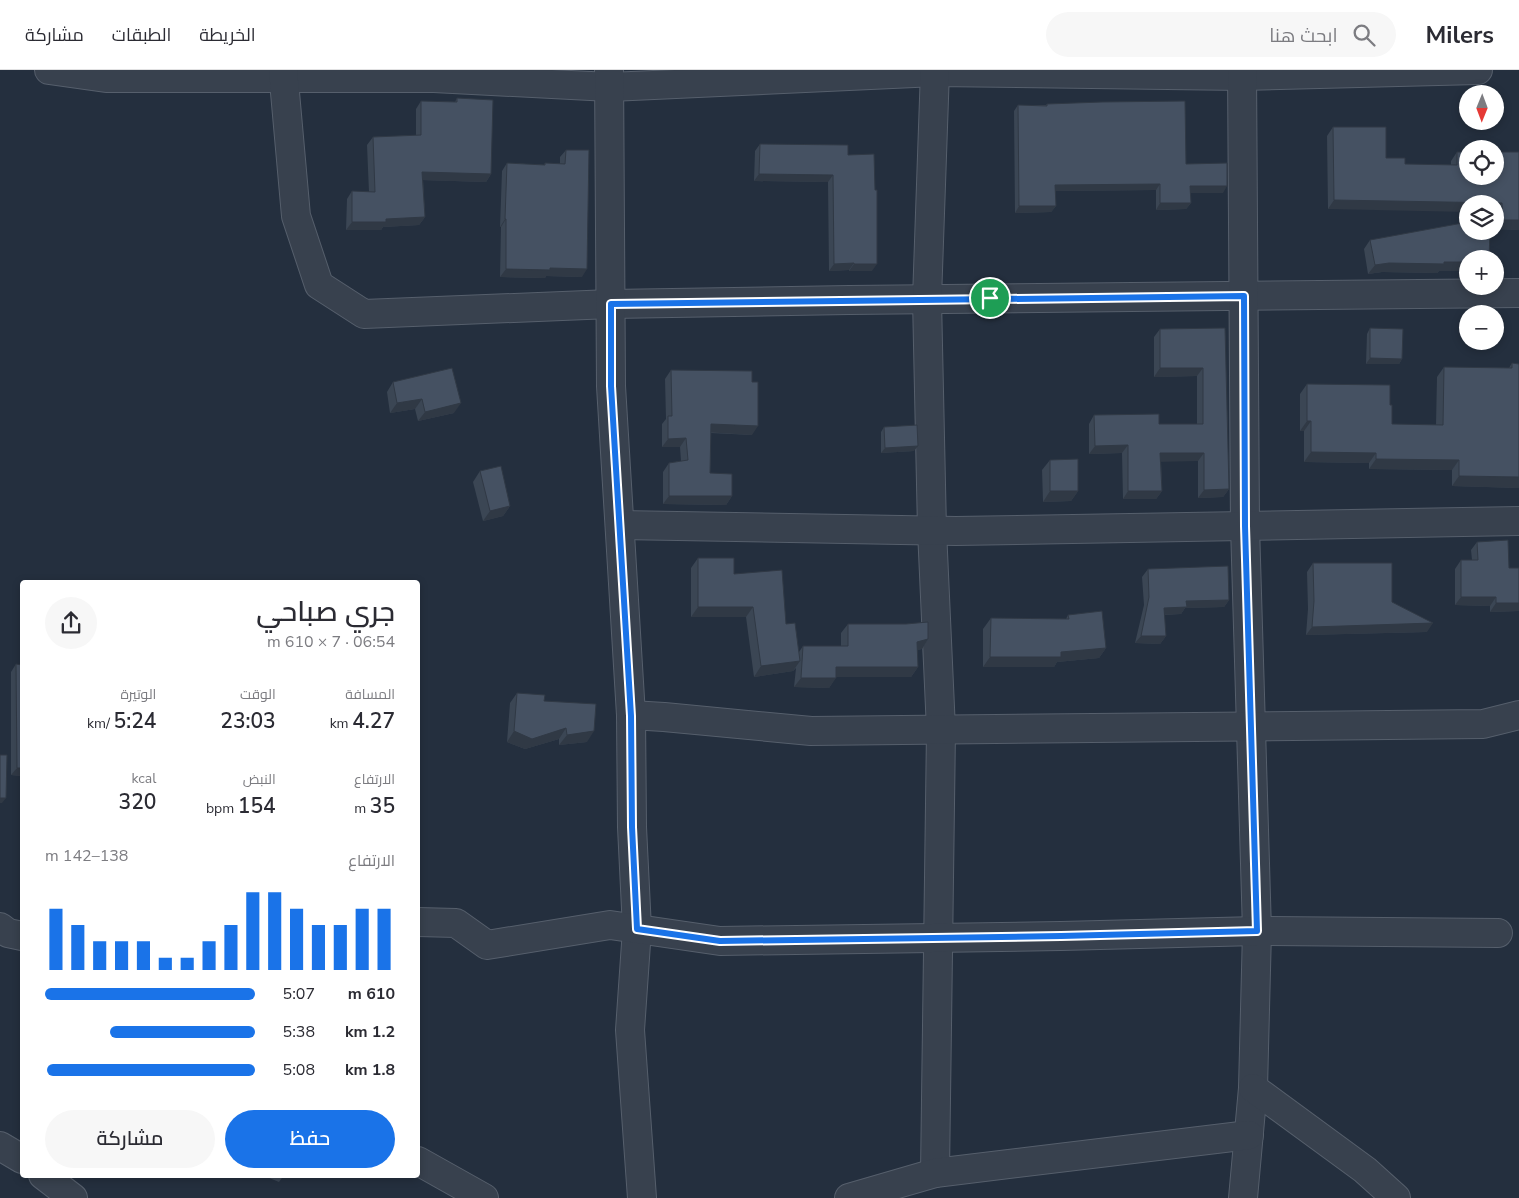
<!DOCTYPE html>
<html lang="ar">
<head>
<meta charset="utf-8">
<style>
  :root { --surface:#fff; --page:#f7f7f7; --text:#2b2b33; --muted:#7c7c81; --line:#e1e1e2; --accent:#1a73e8 }
  body { margin:0; font-family:"Nunito Sans",Cairo,sans-serif; background:var(--page); color:var(--text); direction:rtl; height:100vh; display:flex; flex-direction:column; font-size:19px; white-space:nowrap }
  * { box-sizing:border-box; margin:0 }
  p { font-size:16px; color:var(--muted) }
  .icon { flex:none; width:28px; height:28px; fill:none; stroke:currentColor; stroke-width:2; stroke-linecap:round; stroke-linejoin:round }
  .map { position:relative; flex:1; overflow:hidden; direction:ltr }
  .details { position:absolute; left:20px; top:510px; width:400px; height:598px; display:flex; flex-direction:column; background:var(--surface); border-radius:5px; box-shadow:0 2px 8px #0003; direction:rtl }
  .details>* { flex:none }
  .needle { width:32px; rotate:181deg }
  .fabs { position:absolute; left:1459px; top:15px; display:grid; gap:10px }
  .fabs a { display:grid; place-items:center; width:45px; height:45px; border-radius:50%; background:var(--surface); box-shadow:0 2px 8px #0003; font-size:25px }
  .pin { position:absolute; display:grid; place-items:center; width:42px; height:42px; color:#fff; margin:-21px; border:2px solid #fff; border-radius:50%; box-shadow:0 1px 5px #0007 }
  .round { display:grid; place-items:center; flex:none; width:52px; height:52px; border-radius:26px; background:var(--page) }
  .overview { display:flex; align-items:center; justify-content:space-between; height:85px; padding:0 25px }
  h1 { font-size:28px; font-weight:600; line-height:38px }
  .metrics { display:grid; grid-template-columns:repeat(3,1fr); gap:8px; height:85px; padding:5px 25px }
  .metrics div { display:grid; align-content:center }
  .metrics b { font-size:21px; font-weight:600 }
  .metrics small { font-size:14px; font-weight:400 }
  .metrics p { font-size:14px }
  .chart { height:140px; padding:10px 25px }
  .chart p { display:flex; justify-content:space-between }
  .chart svg { width:100%; height:90px; margin-top:5px; stroke:var(--accent); stroke-width:6 }
  .action { display:flex; gap:10px; margin-top:auto; padding:10px 25px }
  .action a { flex:1; height:58px; border-radius:30px; background:var(--accent); color:#fff; font-size:20px; font-weight:600; line-height:58px; text-align:center }
  .action a+a { background:var(--page); color:var(--text) }
  ul { padding:0 25px; list-style:none; font-size:16px }
  li { display:grid; grid-template-columns:80px 60px 1fr; align-items:center; height:38px }
  li i { height:12px; border-radius:6px; background:var(--accent) }
  header { display:flex; align-items:center; gap:30px; box-sizing:border-box; height:70px; padding:0 25px; background:var(--surface); border-bottom:1px solid var(--line) }
  header strong { font-size:24px }
  nav { display:flex; gap:28px; margin-inline-start:auto; font-size:18px }
  .search { width:350px; height:45px; background:var(--page); display:flex; align-items:center; gap:12px; box-sizing:border-box; padding:0 18px; border-radius:28px; color:var(--muted); font-size:19px }
  .map>svg:first-child { display:block }
</style>
</head>
<body>
<header>
<strong>Milers</strong>
<div class="search"><svg class="icon" aria-label="search" viewBox="0 0 24 24"><circle cx="10" cy="10" r="6"/><path d="M15 15l6 6"/></svg>ابحث هنا</div>
<nav><a>الخريطة</a><a>الطبقات</a><a>مشاركة</a></nav>
</header>
<div class="map">
<svg width="1519" height="1128" viewBox="0 0 1519 1128">
  <rect width="100%" height="100%" fill="#242f3e"/>
  <g fill="none" stroke-linecap="round" stroke-linejoin="round">
    <!-- street casing -->
    <g stroke="#565f6c" stroke-width="30">
      <g id="street">
        <path d="M49,0L106,8H434L610,17L936,2L1242,6L1478,0"/>
        <path d="M283,0L296,146L319,215L364,244L611,234L849,230L1519,223"/>
        <path d="M609,0L611,316L631,645L632,757L637,859L630,960L642,1128"/>
        <path d="M935,0L927,229L932,460L941,660L935,1103"/>
        <path d="M1242,0L1245,456L1257,861L1253,1018L1243,1128"/>
        <path d="M620,455L956,461L1519,451"/>
        <path d="M631,645L664,647L811,661L1483,654L1519,645"/>
        <path d="M418,852L456,853L487,875L610,855L720,871L1061,866L1257,861L1498,863"/>
        <path d="M0,857L8,863L22,866"/>
        <path d="M1253,1018L1365,1100L1396,1128"/>
        <path d="M0,1076L22,1089"/>
        <path d="M418,1091L484,1128"/>
        <path d="M43,1105L73,1128"/>
        <path d="M849,1128L935,1103L1249,1065"/>
      </g>
    </g>
    <!-- street -->
    <use href="#street" stroke="#38414e" stroke-width="28"/>
  </g>
  <!-- wall -->
  <g fill="#3b4654">
    <path d="M457,28L491,104L486,112L423,110L425,147L419,155L383,157L381,160H346L347,129L352,121L369,122L367,75L373,67L416,65V39L421,31L455,32Z"/>
    <path d="M1047,34L1186,94L1223,123H1190L1191,133L1186,139L1156,140V120L1055,121L1056,136L1051,142L1015,143L1014,41L1018,35H1046Z"/>
    <path d="M1333,57L1386,88L1405,94L1451,95V91L1457,82H1519V160L1497,159L1495,134L1328,139L1327,66Z"/>
    <path d="M760,74L848,85L872,201H849V200L829,201L828,112L754,111L755,81Z"/>
    <path d="M566,80L582,207L546,206L545,208L500,207L501,157H500L502,101L507,93L544,95L545,93L560,94V87Z"/>
    <path d="M1370,170L1468,189V201H1439L1437,203L1382,202L1368,204L1364,179Z"/>
    <path d="M1225,258L1229,419L1223,427L1198,428V391H1161L1162,421L1156,429H1123L1122,383L1089,384V354L1094,345L1159,354H1197V306L1154,307V267L1160,259Z"/>
    <path d="M1370,258L1402,289L1399,294H1366L1367,264Z"/>
    <path d="M1519,291V418L1452,416V400L1369,399V393L1304,392V361H1300V324L1307,314L1390,335L1392,354L1436,355L1437,307L1444,297L1509,298L1512,293L1519,294Z"/>
    <path d="M671,300L752,312V365L711,363L710,403L732,426L726,435L663,434V402L669,393L681,391L680,377H662V354L666,349L665,309Z"/>
    <path d="M393,312L454,343L418,351L415,339L390,343L387,322Z"/>
    <path d="M884,357L914,381L881,383V362Z"/>
    <path d="M1050,390L1078,421L1071,431L1043,432L1042,400Z"/>
    <path d="M480,401L510,436L503,446L483,451L473,412Z"/>
    <path d="M1477,472L1509,498H1519V541L1490,542V536L1455,535V499L1461,490H1472L1471,480Z"/>
    <path d="M698,488L734,504L786,554L799,582L803,576H841V563L848,554L928,569L922,579L917,580L918,597L911,607H836L829,618L794,617L796,598L793,601L754,607L746,547H691V498Z"/>
    <path d="M1313,493L1427,562L1306,565L1308,539L1307,502Z"/>
    <path d="M1148,499L1229,530L1224,537L1185,538L1181,544L1164,545L1166,566L1160,574L1135,573L1144,535L1142,507Z"/>
    <path d="M1068,545L1106,578L1099,588L1057,592L1054,597H983V559L991,548L1066,549Z"/>
    <path d="M16,594L22,706L11,705V602Z"/>
    <path d="M517,623L544,631L587,672L559,675V669L525,679L507,672L510,633Z"/>
    <path d="M262,1105H284L279,1112Z"/>
  </g>
  <!-- shaded-wall -->
  <g fill="#303945">
    <path d="M422,102L491,104L486,112L417,110Z"/>
    <path d="M759,104L833,105L828,112L754,111Z"/>
    <path d="M1160,114L1156,120L1051,121L1055,115Z"/>
    <path d="M1190,116H1227L1223,123H1186Z"/>
    <path d="M1334,130L1502,133L1495,142V134H1468V142L1328,139Z"/>
    <path d="M1160,133H1191L1186,139L1156,140Z"/>
    <path d="M1019,136H1056L1051,142L1015,143Z"/>
    <path d="M425,147L419,155L383,157L381,160H346L352,152L386,149Z"/>
    <path d="M505,149H506L501,157H500Z"/>
    <path d="M1503,150H1519V160L1497,159Z"/>
    <path d="M1444,192H1468V201H1439L1437,203L1382,202L1368,204L1375,195L1389,193Z"/>
    <path d="M854,193L849,200L829,201L834,194Z"/>
    <path d="M854,194H877L872,201H849Z"/>
    <path d="M550,198L587,199L582,207L546,206L545,208L500,207L506,199Z"/>
    <path d="M1370,288L1402,289L1399,294H1366Z"/>
    <path d="M1160,298H1203L1197,306L1154,307Z"/>
    <path d="M422,329L415,339L390,343L397,333Z"/>
    <path d="M461,333L454,343L418,351L425,342Z"/>
    <path d="M1307,351H1311L1304,361H1300Z"/>
    <path d="M711,354L758,356L752,365L705,362Z"/>
    <path d="M686,368L680,377H662L668,369Z"/>
    <path d="M1128,375L1122,383L1089,384L1095,376Z"/>
    <path d="M918,376L914,381L881,383L885,378Z"/>
    <path d="M1311,382L1376,383L1369,393L1304,392Z"/>
    <path d="M1160,383H1204L1198,391L1155,392Z"/>
    <path d="M1376,389L1459,390L1452,400L1369,399Z"/>
    <path d="M1459,406L1519,407V418L1452,416Z"/>
    <path d="M1229,419L1223,427L1198,428L1204,420Z"/>
    <path d="M1050,421H1078L1071,431L1043,432Z"/>
    <path d="M1128,421H1162L1156,429H1123Z"/>
    <path d="M669,426H732L726,435L663,434Z"/>
    <path d="M510,436L503,446L483,451L490,441Z"/>
    <path d="M1461,527H1496L1490,536L1455,535Z"/>
    <path d="M1229,530L1224,537L1185,538L1181,544L1158,545L1164,538L1186,531Z"/>
    <path d="M1496,533H1519V541L1490,542Z"/>
    <path d="M698,537H753L746,547H691Z"/>
    <path d="M1433,553L1427,562L1306,565L1312,557Z"/>
    <path d="M1141,566H1166L1160,574L1135,573Z"/>
    <path d="M928,569L922,579L910,582L917,572Z"/>
    <path d="M1106,578L1099,588L1057,592L1054,597H983L990,587L1061,582Z"/>
    <path d="M800,591L793,601L754,607L761,596Z"/>
    <path d="M836,597H918L911,607H829Z"/>
    <path d="M801,608H836L829,618L794,617Z"/>
    <path d="M566,658L559,669L525,679L507,672L514,661Z"/>
    <path d="M594,661L587,672L559,675L567,665Z"/>
    <path d="M17,698H22V706L11,705Z"/>
    <path d="M0,728H6L2,733H0Z"/>
  </g>
  <!-- building -->
  <g fill="#455162" stroke="#303945">
    <path d="M457,28L493,30L491,104L422,102L425,147L386,149V152H352V121L375,122L373,67L421,65V31L457,32Z"/>
    <path d="M1185,31L1186,94L1227,93V116H1190L1191,133H1160V114L1055,115L1056,136H1019L1018,35L1047,36V34L1102,32Z"/>
    <path d="M1333,57H1386V88H1405V94L1457,95V82H1468V106H1495V82H1519V150H1503L1502,133L1334,130Z"/>
    <path d="M760,74L848,75V85L874,84L875,120H877V194H854V193L834,194L833,105L759,104Z"/>
    <path d="M566,80H589L587,199L550,198V200L506,199V149H505L507,93L545,95V93L565,94Z"/>
    <path d="M1468,152V161H1490L1489,189H1468V192H1444V194L1389,193L1375,195L1370,170Z"/>
    <path d="M1225,258L1229,419L1204,420V383H1160L1162,421H1128V375L1095,376L1094,345L1159,344V354H1203V298H1160V259Z"/>
    <path d="M1370,258L1403,259L1402,289L1370,288Z"/>
    <path d="M1512,293L1519,294V407L1459,406V390L1376,389V383L1311,382V351H1307V314L1390,315V335H1392V354L1443,355L1444,297L1512,298Z"/>
    <path d="M452,298L461,333L425,342L422,329L397,333L393,312Z"/>
    <path d="M671,300L752,301V312H758V356L711,354L710,403L732,404V426H669V393L688,390L686,368L668,369V346H672Z"/>
    <path d="M917,355L918,376L885,378L884,357Z"/>
    <path d="M1078,389V421H1050V390Z"/>
    <path d="M501,396L510,436L490,441L480,401Z"/>
    <path d="M1508,470L1509,498H1519V533H1496V527H1461V490H1478L1477,472Z"/>
    <path d="M698,488H734V504L782,500L786,554L795,553L800,591L761,596L753,537H698Z"/>
    <path d="M1313,493H1392V532L1433,553L1312,557L1314,531Z"/>
    <path d="M1228,496L1229,530L1186,531L1187,537L1164,538L1166,566H1141L1149,527L1148,499Z"/>
    <path d="M1102,541L1106,578L1061,582V587H990L991,548L1069,549L1068,545Z"/>
    <path d="M928,552V569L917,572L918,597H836V608H801L803,576H848V554H906Z"/>
    <path d="M16,594L22,595V698H17Z"/>
    <path d="M517,623L545,625L544,631L596,634L594,661L567,665L566,658L532,669L514,661Z"/>
    <path d="M0,685H7L6,728H0Z"/>
  </g>
  <g fill="none" stroke-linecap="round" stroke-linejoin="round">
    <!-- route casing -->
    <g stroke="#fff" stroke-width="10">
      <path id="route" d="M1244,226L1245,456L1257,861L1061,866L720,871L637,859L632,757L631,646L611,316V234Z"/>
    </g>
    <!-- route -->
    <use href="#route" stroke="#1a73e8" stroke-width="6"/>
  </g>
</svg>
<div class="fabs">
<a><svg class="needle" viewBox="-14 -14 28 28"><path d="M0-13l5 13h-10z" fill="#e53935"/><path d="M0 13l5-13h-10z" fill="#7c7c81"/></svg></a>
<a><svg class="icon" aria-label="locate" viewBox="0 0 24 24"><circle cx="12" cy="12" r="6"/><path d="M12 2v4M12 18v4M2 12h4M18 12h4"/></svg></a>
<a><svg class="icon" aria-label="layers" viewBox="0 0 24 24"><path d="M12 4l9 5-9 5-9-5zM3 14l9 5 9-5"/></svg></a>
<a>+</a>
<a>−</a>
</div>
<div class="pin" style="left:990px;top:228px;background:#1e9e55"><svg class="icon" aria-label="arrive" viewBox="0 0 24 24"><path d="M6 21V4h12l-3 4 3 4H6"/></svg></div>
<section class="details">
<div class="overview"><div><h1>جري صباحي</h1><p>06:54 · 7 × 610 m</p></div><a class="round"><svg class="icon" aria-label="share" viewBox="0 0 24 24"><path d="M12 15V3M7 8l5-5 5 5M5 13v7h14v-7"/></svg></a></div>
<div class="metrics">
<div><p>المسافة</p><b>4.27<small> km</small></b></div>
<div><p>الوقت</p><b>23:03</b></div>
<div><p>الوتيرة</p><b>5:24<small> /km</small></b></div>
</div>
<div class="metrics">
<div><p>الارتفاع</p><b>35<small> m</small></b></div>
<div><p>النبض</p><b>154<small> bpm</small></b></div>
<div><p>kcal</p><b>320</b></div>
</div>
<div class="chart"><p><span>الارتفاع</span>138–142 m</p>
<svg viewBox="0 0 160 44" preserveAspectRatio="none"><path d="M5 44V14M15 44V22M25 44V30M35 44V30M45 44V30M55 44V38M65 44V38M75 44V30M85 44V22M95 44V6M105 44V6M115 44V14M125 44V22M135 44V22M145 44V14M155 44V14"/></svg>
</div>
<ul>
<li><b>610 m</b>5:07<i style="width:100%"></i></li>
<li><b>1.2 km</b>5:38<i style="width:69%"></i></li>
<li><b>1.8 km</b>5:08<i style="width:99%"></i></li>
</ul>
<div class="action"><a>حفظ</a><a>مشاركة</a></div>
</section>
</div>
</body>
</html>
